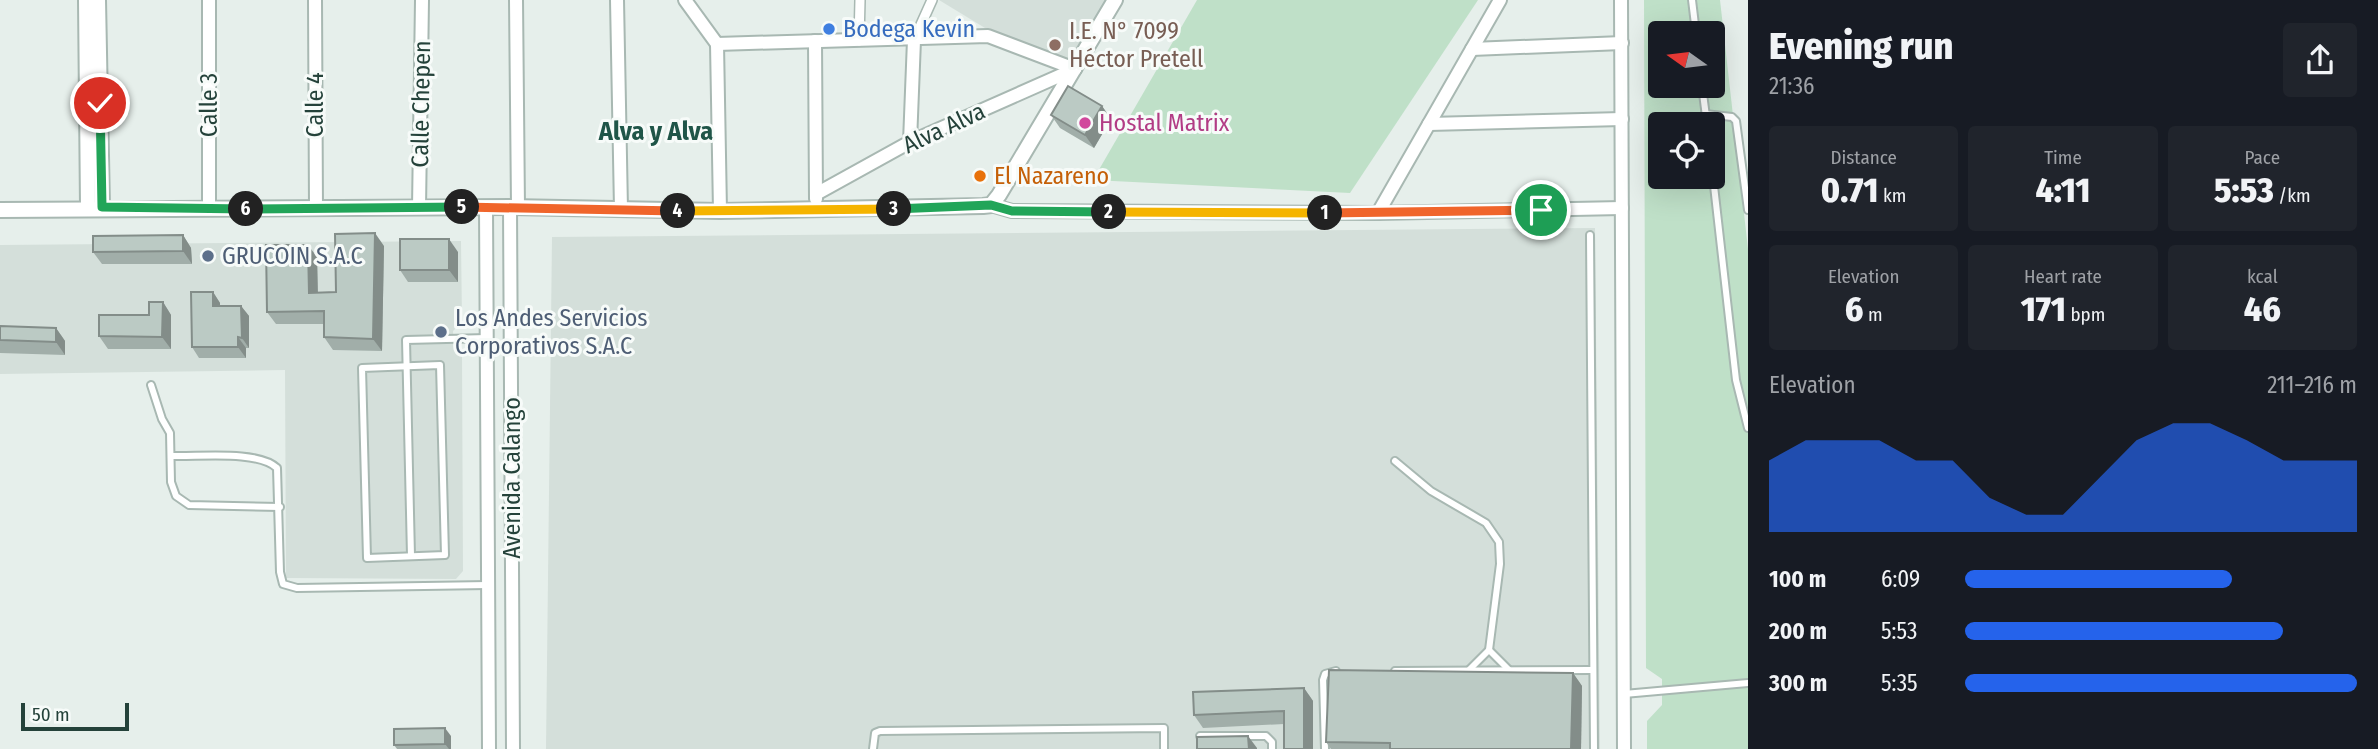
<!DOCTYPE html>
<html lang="en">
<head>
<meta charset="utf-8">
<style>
  :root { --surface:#171b24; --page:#20242c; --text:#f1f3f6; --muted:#9ea1a6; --accent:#2563eb }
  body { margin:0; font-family:"Fira Sans Condensed",sans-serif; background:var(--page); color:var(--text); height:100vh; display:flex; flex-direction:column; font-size:26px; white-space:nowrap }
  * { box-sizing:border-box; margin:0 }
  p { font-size:23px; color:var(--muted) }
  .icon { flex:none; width:38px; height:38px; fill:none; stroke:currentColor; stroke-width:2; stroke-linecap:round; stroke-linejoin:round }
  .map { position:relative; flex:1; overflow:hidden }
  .side { display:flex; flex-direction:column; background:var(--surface); width:630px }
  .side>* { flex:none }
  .needle { width:46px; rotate:284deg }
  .fabs { position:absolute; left:1648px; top:21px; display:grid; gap:14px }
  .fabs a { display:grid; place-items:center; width:77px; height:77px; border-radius:7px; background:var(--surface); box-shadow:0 7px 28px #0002; font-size:35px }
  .scale { position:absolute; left:21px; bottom:18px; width:108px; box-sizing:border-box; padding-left:7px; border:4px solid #24423a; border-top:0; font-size:19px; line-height:24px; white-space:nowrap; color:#24423a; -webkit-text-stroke:5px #f7fbf9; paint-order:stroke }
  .pin { position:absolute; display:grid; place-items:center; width:60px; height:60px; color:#fff; margin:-30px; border:4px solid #fff; border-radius:50%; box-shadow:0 2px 7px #0007 }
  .km { position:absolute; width:35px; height:35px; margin:-18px; border-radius:50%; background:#222; color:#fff; font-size:19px; line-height:35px; text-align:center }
  .round { display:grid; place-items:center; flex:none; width:74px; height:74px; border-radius:7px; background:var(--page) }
  .overview { display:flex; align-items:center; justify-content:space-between; height:119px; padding:0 21px }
  h1 { font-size:38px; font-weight:800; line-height:52px }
  .stats { display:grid; grid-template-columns:repeat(3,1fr); gap:10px; height:119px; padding:7px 21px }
  .stats div { display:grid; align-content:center; border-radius:7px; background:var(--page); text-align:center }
  .stats b { font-size:35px; font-weight:800 }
  .stats small { font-size:19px; font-weight:400 }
  .stats p { font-size:19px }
  .chart { height:196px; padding:14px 21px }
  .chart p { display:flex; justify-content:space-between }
  .chart svg { width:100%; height:126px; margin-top:7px; fill:var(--accent); opacity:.7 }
  ul { padding:0 21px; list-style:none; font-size:23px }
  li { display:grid; grid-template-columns:112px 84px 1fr; align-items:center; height:52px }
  li i { height:18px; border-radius:9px; background:var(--accent) }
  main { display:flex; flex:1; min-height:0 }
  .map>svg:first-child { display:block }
</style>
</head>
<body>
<main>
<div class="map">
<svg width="1748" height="749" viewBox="0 0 1748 749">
  <rect width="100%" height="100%" fill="#e6efeb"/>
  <!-- built -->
  <g fill="#d4dfda">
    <path d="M939,0H1107L1072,62L985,28Z"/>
    <path d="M1595,228L1600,749H546L552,237Z"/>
    <path d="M461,241L462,322L453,331L454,349L462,355L463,571L456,579L286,578L285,370L0,374V245Z"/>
  </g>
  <!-- green -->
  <g fill="#bfe0c8" fill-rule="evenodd">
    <path d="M1197,0H1478L1350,193L1093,180Z"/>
    <path d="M1644,0H1720L1748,249V749H1647V721L1662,705V679L1646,668ZM1661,33H1713V86H1661ZM1661,124H1713V177H1661Z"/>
  </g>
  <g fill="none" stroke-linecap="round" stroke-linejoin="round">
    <!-- service casing -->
    <g stroke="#a8b8b2" stroke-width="10">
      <g id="service">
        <path d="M1692,0L1696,33"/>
        <path d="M1702,86L1707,124"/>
        <path d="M1705,114L1732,117L1736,121L1748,210"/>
        <path d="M1713,177L1736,380L1748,428"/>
        <path d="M1590,235L1594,749"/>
        <path d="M440,365L445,555L367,558L362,368Z"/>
        <path d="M151,385L162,419L170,433L171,482L176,496L189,505L280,507"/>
        <path d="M173,456C199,457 258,450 277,468L280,572L283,584L297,588L488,585"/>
        <path d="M1395,461L1431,491L1486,523L1499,542L1500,564L1489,650L1469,670"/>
        <path d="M411,556L406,340L487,338"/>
        <path d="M1489,650L1509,670"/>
        <path d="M1395,671L1593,670"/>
        <path d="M1624,694L1748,683"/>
        <path d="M1200,736H1266L1272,742V749"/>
        <path d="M873,749L875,733L880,731L1164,728V749"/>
        <path d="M1325,749L1323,680L1325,674L1336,671"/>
      </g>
    </g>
    <!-- pedestrian casing -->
    <g stroke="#a8b8b2" stroke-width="12">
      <g id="pedestrian">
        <path d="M914,40L932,0"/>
        <path d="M859,41L860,0"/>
      </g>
    </g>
    <!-- minor casing -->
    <g stroke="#a8b8b2" stroke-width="16">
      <g id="minor">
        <path d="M209,0V209"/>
        <path d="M315,0L316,209"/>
        <path d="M516,0L518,207"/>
        <path d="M617,0L621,209"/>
        <path d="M685,0L717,44"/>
        <path d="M1621,0L1624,749"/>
        <path d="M815,41L816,199"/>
        <path d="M717,44L988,36L1075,69"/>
        <path d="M717,44L720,211"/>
        <path d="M1472,49L1622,43"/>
        <path d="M1429,124L1622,119"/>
        <path d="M910,142L914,40"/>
        <path d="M816,194L910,142L1075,69"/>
        <path d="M991,205L1012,211L1378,213L1622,208"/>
        <path d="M486,207L489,749"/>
        <path d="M510,207L513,749"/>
        <path d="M419,208L422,0"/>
        <path d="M1378,213L1500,0"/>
      </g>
    </g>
    <!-- tertiary casing -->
    <g stroke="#a8b8b2" stroke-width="18">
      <g id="tertiary">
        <path d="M86,0L88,207"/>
        <path d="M98,0L102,207"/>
        <path d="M0,210L510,207L720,211L983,206L991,205L999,195L1115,0"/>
      </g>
    </g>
    <!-- service -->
    <use href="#service" stroke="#fff" stroke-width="6"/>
    <!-- pedestrian -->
    <use href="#pedestrian" stroke="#fff" stroke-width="9"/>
    <!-- minor -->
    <use href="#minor" stroke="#fff" stroke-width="12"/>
    <!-- tertiary -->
    <use href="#tertiary" stroke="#fff" stroke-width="14"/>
  </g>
  <!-- wall -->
  <g fill="#a1aea9">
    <path d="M1102,106L1111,119L1094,148L1060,128L1051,115Z"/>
    <path d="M183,235L191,248L192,264H102L93,252Z"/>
    <path d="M384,246L382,351L333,350L324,337V324H276L267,312L317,257L318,292H336Z"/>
    <path d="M458,252V282H408L400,270Z"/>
    <path d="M213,292L220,303V306H241L249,316V348H246V358H199L192,347Z"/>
    <path d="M163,302L171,315V349H108L99,336L149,315Z"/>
    <path d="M0,326L56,328L65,341V355L0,353Z"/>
    <path d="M1573,673L1582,686L1581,749H1331L1326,742Z"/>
    <path d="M1304,688L1313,701L1284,724L1203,728L1194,715Z"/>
    <path d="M451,736V749H397L394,745Z"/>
  </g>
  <!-- shaded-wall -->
  <g fill="#838d89">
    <path d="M1102,106L1111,119L1094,148L1085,135Z"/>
    <path d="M375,233L384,246L382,351L373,339Z"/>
    <path d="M183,235L191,248L192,264L183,251Z"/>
    <path d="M449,239L458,252V282L449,270Z"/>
    <path d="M308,245L317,257L318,305L309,293Z"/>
    <path d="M213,292L220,303V317L213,306Z"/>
    <path d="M163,302L171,315V349L162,337Z"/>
    <path d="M241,306L249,316V348L242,338Z"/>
    <path d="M56,328L65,341V355L56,342Z"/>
    <path d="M238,337L246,348V358L238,347Z"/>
    <path d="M1573,673L1582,686L1581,749H1571Z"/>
    <path d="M1304,688L1313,701V749H1304Z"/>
    <path d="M445,728L451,736V749H449L445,744Z"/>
    <path d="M1248,736L1257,748V749H1249Z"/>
  </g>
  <!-- building -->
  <g fill="#bbcac4" stroke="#838d89" stroke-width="2">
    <path d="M1068,86L1102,106L1085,135L1051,115Z"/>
    <path d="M375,233L373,339L324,337V311L267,312L266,245H308L309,293L336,292L335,234Z"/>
    <path d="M183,235V251L93,252V236Z"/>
    <rect x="400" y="239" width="49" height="31"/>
    <path d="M191,292H213V306H241L242,338L238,337V347H192Z"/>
    <path d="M149,302H163L162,337L99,336V315H149Z"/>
    <path d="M0,326L56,328V342L0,340Z"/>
    <path d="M1329,670L1573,673L1571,749H1390V743L1326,742Z"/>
    <path d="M1304,688V749H1284V711L1194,715L1193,692Z"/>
    <path d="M445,728V744L394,745V729Z"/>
    <path d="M1248,736L1249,749H1197V737Z"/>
  </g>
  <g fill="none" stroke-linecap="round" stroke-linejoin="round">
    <!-- split-1 casing -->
    <g stroke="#fff" stroke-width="14">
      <path id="split-1" d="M1325,213L1541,210"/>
    </g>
    <!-- split-2 casing -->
    <g stroke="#fff" stroke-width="14">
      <path id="split-2" d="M1109,212L1325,213"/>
    </g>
    <!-- split-3 casing -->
    <g stroke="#fff" stroke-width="14">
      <path id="split-3" d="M894,209L991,205L1012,211L1109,212"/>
    </g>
    <!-- split-4 casing -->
    <g stroke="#fff" stroke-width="14">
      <path id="split-4" d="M678,211L894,209"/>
    </g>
    <!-- split-5 casing -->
    <g stroke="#fff" stroke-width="14">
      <path id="split-5" d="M462,207L678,211"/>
    </g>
    <!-- split-6 casing -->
    <g stroke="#fff" stroke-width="14">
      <path id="split-6" d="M246,209L462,207"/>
    </g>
    <!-- split-7 casing -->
    <g stroke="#fff" stroke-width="14">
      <path id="split-7" d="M100,103L102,207L246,209"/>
    </g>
    <!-- split-1 -->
    <use href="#split-1" stroke="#f0652b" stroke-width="9"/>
    <!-- split-2 -->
    <use href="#split-2" stroke="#f5b400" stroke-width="9"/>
    <!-- split-3 -->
    <use href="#split-3" stroke="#22a559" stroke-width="9"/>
    <!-- split-4 -->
    <use href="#split-4" stroke="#f5b400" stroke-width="9"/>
    <!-- split-5 -->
    <use href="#split-5" stroke="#f0652b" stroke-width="9"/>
    <!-- split-6 -->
    <use href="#split-6" stroke="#22a559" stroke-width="9"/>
    <!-- split-7 -->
    <use href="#split-7" stroke="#22a559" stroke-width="9"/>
  </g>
  <!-- markers -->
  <circle fill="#3f7fe0" stroke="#f7fbf9" stroke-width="2.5" cx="829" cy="29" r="7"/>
  <circle fill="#8d6e63" stroke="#f7fbf9" stroke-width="2.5" cx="1055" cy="45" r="7"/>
  <circle fill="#d1479c" stroke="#f7fbf9" stroke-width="2.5" cx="1085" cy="123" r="7"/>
  <circle fill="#e8710a" stroke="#f7fbf9" stroke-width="2.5" cx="980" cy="176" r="7"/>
  <g fill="#5c6f8a" stroke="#f7fbf9" stroke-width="2.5">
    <circle cx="208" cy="256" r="7"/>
    <circle cx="441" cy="332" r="7"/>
  </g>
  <g text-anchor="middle" stroke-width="6" stroke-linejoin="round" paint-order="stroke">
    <!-- shop labels -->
    <g font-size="24" fill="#366cbe" stroke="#f7fbf9" text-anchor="start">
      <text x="843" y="37">Bodega Kevin</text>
    </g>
    <!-- education labels -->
    <g font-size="24" fill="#785e54" stroke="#f7fbf9" text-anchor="start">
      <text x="1069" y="39">I.E. N° 7099<tspan x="1069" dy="28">Héctor Pretell</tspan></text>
    </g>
    <!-- street labels -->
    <g font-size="24" fill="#24423a" stroke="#f7fbf9">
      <text transform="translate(421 104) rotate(-89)" y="8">Calle Chepen</text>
      <text transform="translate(209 105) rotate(-90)" y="8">Calle 3</text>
      <text transform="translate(315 105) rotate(-90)" y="8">Calle 4</text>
      <text transform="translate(944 128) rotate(-25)" y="8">Alva Alva</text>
      <text transform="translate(512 478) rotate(-90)" y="8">Avenida Calango</text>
    </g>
    <!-- hotel labels -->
    <g font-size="24" fill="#b23c85" stroke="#f7fbf9" text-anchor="start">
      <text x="1099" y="131">Hostal Matrix</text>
    </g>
    <!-- food labels -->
    <g font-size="24" fill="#c56008" stroke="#f7fbf9" text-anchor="start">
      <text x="994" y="184">El Nazareno</text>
    </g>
    <!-- service labels -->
    <g font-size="24" fill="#4e5e75" stroke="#f7fbf9" text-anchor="start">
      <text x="222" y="264">GRUCOIN S.A.C</text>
      <text x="455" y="326">Los Andes Servicios<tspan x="455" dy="28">Corporativos S.A.C</tspan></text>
    </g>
    <!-- neighbourhood labels -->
    <g font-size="26" font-weight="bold" fill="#1f5548" stroke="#f7fbf9">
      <text x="656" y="140">Alva y Alva</text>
    </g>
  </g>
</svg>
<div class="fabs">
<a><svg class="needle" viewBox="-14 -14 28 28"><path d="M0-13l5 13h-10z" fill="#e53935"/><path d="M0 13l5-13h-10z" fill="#9ea1a6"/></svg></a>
<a><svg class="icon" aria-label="locate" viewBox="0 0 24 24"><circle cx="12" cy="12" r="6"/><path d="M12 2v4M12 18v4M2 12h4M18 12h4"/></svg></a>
</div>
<div class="scale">50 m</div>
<div class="pin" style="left:1541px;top:210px;background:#1e9e55"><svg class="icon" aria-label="arrive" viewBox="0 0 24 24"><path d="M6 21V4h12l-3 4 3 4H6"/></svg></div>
<div class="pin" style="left:100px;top:103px;background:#d93025"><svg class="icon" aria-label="check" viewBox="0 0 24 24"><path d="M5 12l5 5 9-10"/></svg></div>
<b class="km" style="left:1325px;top:213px">1</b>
<b class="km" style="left:1109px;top:212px">2</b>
<b class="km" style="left:894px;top:209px">3</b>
<b class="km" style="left:678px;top:211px">4</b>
<b class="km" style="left:462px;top:207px">5</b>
<b class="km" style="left:246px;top:209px">6</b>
</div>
<section class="side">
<div class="overview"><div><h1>Evening run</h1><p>21:36</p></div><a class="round"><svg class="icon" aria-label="share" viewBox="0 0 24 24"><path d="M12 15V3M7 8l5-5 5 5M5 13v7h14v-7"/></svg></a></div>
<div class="stats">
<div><p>Distance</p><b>0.71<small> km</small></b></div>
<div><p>Time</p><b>4:11</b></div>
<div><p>Pace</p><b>5:53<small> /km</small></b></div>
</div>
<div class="stats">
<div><p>Elevation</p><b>6<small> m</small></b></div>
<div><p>Heart rate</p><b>171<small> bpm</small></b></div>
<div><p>kcal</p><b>46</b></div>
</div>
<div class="chart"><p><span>Elevation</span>211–216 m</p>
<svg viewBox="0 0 160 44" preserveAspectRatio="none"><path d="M0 44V19L10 12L20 12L30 12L40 19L50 19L60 32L70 38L80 38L90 25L100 12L110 6L120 6L130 12L140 19L150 19L160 19V44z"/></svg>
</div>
<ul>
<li><b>100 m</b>6:09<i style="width:68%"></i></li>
<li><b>200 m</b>5:53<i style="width:81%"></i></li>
<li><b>300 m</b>5:35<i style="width:100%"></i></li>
</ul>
</section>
</main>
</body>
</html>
